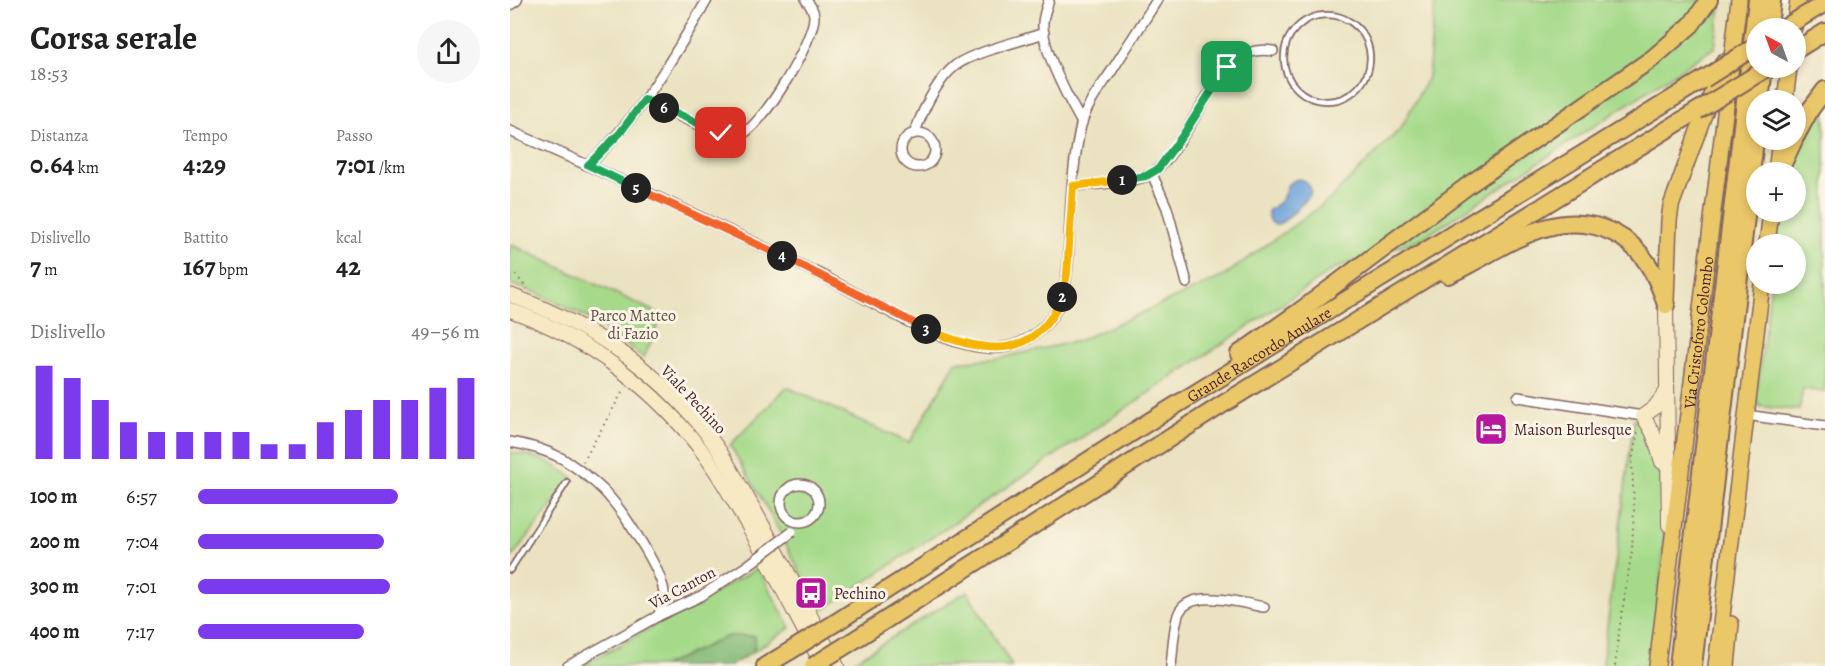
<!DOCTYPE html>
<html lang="it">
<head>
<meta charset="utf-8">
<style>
  :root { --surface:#fff; --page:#f6f6f6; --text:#222; --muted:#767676; --accent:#7c3aed }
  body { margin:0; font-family:Alegreya,serif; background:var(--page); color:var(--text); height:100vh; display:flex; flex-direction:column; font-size:22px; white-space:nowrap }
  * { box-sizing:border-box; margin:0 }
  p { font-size:20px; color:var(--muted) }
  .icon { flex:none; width:33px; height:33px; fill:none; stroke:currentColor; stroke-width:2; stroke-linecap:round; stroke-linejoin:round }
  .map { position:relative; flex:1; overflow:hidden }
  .panel { display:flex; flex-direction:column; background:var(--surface); width:510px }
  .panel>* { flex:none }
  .needle { width:39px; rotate:319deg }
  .fabs { position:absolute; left:1236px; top:18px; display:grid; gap:12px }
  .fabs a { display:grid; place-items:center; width:60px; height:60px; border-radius:50%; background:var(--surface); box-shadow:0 3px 9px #0003; font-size:30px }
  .pin { position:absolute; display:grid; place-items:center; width:51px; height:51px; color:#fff; margin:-26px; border-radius:12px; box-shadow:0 3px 9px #0006 }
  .km { position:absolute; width:30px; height:30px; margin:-15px; border-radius:50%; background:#222; color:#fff; font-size:16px; line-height:30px; text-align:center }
  .round { display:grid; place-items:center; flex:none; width:63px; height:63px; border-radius:32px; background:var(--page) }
  .summary { display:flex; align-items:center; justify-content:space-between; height:102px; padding:0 30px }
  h1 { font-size:33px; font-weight:700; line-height:45px }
  .figures { display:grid; grid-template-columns:repeat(3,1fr); gap:9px; height:102px; padding:6px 30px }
  .figures div { display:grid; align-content:center }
  .figures b { font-size:26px; font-weight:700 }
  .figures small { font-size:16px; font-weight:400 }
  .figures p { font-size:16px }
  .chart { height:168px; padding:12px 30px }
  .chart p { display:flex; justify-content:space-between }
  .chart svg { width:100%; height:108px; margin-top:6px; stroke:var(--accent); stroke-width:6 }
  ul { padding:0 30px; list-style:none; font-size:20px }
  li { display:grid; grid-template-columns:96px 72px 1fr; align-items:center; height:45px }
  li i { height:15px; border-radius:8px; background:var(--accent) }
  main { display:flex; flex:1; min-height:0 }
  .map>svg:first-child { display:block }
</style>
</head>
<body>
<main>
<section class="panel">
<div class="summary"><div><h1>Corsa serale</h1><p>18:53</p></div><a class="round"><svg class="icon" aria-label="share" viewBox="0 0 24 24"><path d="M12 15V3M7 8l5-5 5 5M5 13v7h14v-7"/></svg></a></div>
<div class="figures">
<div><p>Distanza</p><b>0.64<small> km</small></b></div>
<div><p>Tempo</p><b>4:29</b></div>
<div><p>Passo</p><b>7:01<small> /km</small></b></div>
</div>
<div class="figures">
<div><p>Dislivello</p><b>7<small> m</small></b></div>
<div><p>Battito</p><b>167<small> bpm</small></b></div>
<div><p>kcal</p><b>42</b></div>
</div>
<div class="chart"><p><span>Dislivello</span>49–56 m</p>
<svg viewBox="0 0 160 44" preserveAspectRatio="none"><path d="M5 44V6M15 44V11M25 44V20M35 44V29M45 44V33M55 44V33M65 44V33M75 44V33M85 44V38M95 44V38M105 44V29M115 44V24M125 44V20M135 44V20M145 44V15M155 44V11"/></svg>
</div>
<ul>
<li><b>100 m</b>6:57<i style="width:71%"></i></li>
<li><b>200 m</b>7:04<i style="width:66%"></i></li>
<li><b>300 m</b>7:01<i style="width:68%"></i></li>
<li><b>400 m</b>7:17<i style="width:59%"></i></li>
</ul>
</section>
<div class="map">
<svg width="1315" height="666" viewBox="0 0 1315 666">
  <rect width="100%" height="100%" fill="#fcf5e5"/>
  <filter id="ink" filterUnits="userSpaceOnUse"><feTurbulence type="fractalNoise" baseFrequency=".0167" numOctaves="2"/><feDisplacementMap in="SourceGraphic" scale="12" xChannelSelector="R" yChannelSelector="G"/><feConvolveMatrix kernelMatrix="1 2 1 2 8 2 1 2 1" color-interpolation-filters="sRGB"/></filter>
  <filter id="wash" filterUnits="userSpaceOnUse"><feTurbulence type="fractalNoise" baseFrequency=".008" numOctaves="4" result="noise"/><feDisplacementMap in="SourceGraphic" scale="24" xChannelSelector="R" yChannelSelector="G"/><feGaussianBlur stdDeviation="1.35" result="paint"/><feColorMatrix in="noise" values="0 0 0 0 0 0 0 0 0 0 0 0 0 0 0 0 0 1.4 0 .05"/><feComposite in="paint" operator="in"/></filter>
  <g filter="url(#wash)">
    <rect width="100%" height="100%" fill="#eae2c0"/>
    <!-- green -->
    <g fill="#a6da8a" stroke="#787c5a" stroke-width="1.5">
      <path d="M925,0H1211L1205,47L913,238L826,268L310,612L262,517L220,445L277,387L399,443L446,362L490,358L568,341L712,277L819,200L891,128L918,77Z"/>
      <path d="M1315,106V392L1293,389L1289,410L1254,407L1249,406L1246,397L1261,284H1286V244H1266L1271,212H1286V172H1280L1287,147Z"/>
      <path d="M0,244L152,315L134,358L84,321L31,295L0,284Z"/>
      <path d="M1124,419C1135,422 1138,435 1141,445C1167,515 1148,594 1139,666H1092Z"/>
      <path d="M0,452C27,456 41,461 63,478L0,560Z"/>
      <path d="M248,568L280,628L244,651L245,636H218L153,666H72Z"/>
      <path d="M457,591L502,666H336Z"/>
    </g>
    <!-- forest -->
    <path fill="#84ba76" stroke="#676c50" stroke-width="1.5" d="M218,636H245L244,651L220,666H153Z"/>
    <!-- water -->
    <path fill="#70a3dc" stroke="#5d6184" stroke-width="1.5" d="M787,179C794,179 800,184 801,191L800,195C795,201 774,225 766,224C761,224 760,221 758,218V211L772,200L778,184Z"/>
  </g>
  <g filter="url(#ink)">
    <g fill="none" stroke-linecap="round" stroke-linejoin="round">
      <!-- lane casing -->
      <g stroke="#82635f" stroke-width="8">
        <g id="lane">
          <circle cx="817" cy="58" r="43"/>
          <path d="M0,570L57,482"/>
        </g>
      </g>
      <!-- street casing -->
      <g stroke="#82635f" stroke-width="12">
        <g id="street">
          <path d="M539,0C536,9 532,18 533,27C534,54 559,100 572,123"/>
          <path d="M0,5L7,0"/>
          <path d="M135,99C153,108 212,140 230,135C252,128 305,39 304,16C304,10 300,5 296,0"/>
          <path d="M0,131C101,175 202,222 301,270C352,294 423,344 478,348C508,350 534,334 547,308C560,283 558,252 560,224C561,192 564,157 571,125C576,106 590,88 601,72C616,48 632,24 647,0"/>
          <path d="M405,132C413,110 427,80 446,65C464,52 511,41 534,33"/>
          <circle cx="408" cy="150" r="17"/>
          <path d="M78,165C128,119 163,58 197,0"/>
          <path d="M642,174L657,208L677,283"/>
          <path d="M563,186C584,184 618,183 637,176C661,168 698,89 717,67C731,54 744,48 763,51"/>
          <path d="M1008,397L1133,416"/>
          <path d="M1236,415L1315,426"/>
          <path d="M0,442C19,445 36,450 53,459C67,468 81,478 93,490C111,508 152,569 154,593C155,602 152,608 148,616"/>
          <circle cx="290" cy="503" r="19"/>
          <path d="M58,666L148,616L191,596L237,566"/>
          <path d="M661,666C663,650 663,631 668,615C678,587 731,603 754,607"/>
        </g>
      </g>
      <!-- secondary casing -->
      <g stroke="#82635f" stroke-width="16">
        <g id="secondary">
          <path d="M0,295C82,325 155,374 206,446C219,464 228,483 239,501C270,555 297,611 327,666"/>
          <path d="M1156,305L1159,525"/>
          <path d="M0,310C78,338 146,389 195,455C211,477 224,502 238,525C264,572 288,619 313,666"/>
          <path d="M1152,462L1143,433L1133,416L1144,408L1157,391"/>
        </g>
      </g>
      <!-- primary casing -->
      <g stroke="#82635f" stroke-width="18">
        <g id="primary">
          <path d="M1284,28L1288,0"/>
          <path d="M1275,100L1279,68"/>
          <path d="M1266,172L1270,140"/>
          <path d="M1257,244L1261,212"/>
          <path d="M1156,301L1159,221L1161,206L1213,62"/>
          <path id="s1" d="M1147,666L1229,0"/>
          <path d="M1206,666L1252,284"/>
          <path d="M1217,666L1221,624"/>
        </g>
      </g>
      <!-- highway casing -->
      <g stroke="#82635f" stroke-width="20">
        <g id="highway">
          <path d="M1259,28L1262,0"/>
          <path d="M1286,50L1315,32"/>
          <path d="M1250,100L1254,68"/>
          <path d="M1286,136L1300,110L1315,90"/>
          <path d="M1269,172L1284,140"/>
          <path d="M938,275C991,251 1044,203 1104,233C1133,248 1147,275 1156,305"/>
          <path d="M729,354L790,311L960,184L1143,58L1181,25L1199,0"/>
          <path id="s2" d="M325,623L637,423L1194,79"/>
          <path d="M338,644L713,404L1187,111"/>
          <path d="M255,666L280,651"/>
          <path d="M1168,666L1247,0"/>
          <path d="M1183,666L1246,132"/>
        </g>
      </g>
      <!-- path -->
      <g stroke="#82635f" stroke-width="2" stroke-dasharray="1.5 4.5" stroke-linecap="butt">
        <path d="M0,272L7,276L17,289"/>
        <path d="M73,462L114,389"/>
        <path d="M1105,666L1110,624L1122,550L1124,510L1122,460L1128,431"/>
      </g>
      <!-- lane -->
      <use href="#lane" stroke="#fff" stroke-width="4.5"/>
      <!-- street -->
      <use href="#street" stroke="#fff" stroke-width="9"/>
      <!-- secondary -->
      <use href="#secondary" stroke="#f7e9c3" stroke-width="14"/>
      <!-- primary -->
      <use href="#primary" stroke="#eac769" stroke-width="15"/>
      <!-- highway -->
      <use href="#highway" stroke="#eac769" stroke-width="16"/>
      <!-- street-bridge casing -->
      <g stroke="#82635f" stroke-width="12" stroke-linecap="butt">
        <path id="street-bridge" d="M237,566L282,532"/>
      </g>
      <!-- highway-bridge casing -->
      <g stroke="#82635f" stroke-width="20" stroke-linecap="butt">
        <g id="highway-bridge">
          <path d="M1274,28L1315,3"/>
          <path d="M1194,79L1246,46"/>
          <path d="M1187,111L1257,68"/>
          <path d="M280,651L325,623"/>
          <path d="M303,666L338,644"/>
        </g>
      </g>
      <!-- street-bridge -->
      <use href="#street-bridge" stroke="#fff" stroke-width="9"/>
      <!-- highway-bridge -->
      <use href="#highway-bridge" stroke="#eac769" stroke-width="16"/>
    </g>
  </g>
  <g fill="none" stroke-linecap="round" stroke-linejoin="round" filter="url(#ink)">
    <!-- split-1 casing -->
    <g stroke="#fff" stroke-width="12">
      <path id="split-1" d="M612,180L636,176L648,169L673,135L717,67"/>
    </g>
    <!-- split-2 casing -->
    <g stroke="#fff" stroke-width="12">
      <path id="split-2" d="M552,297L557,274L563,186L612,180"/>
    </g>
    <!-- split-3 casing -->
    <g stroke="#fff" stroke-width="12">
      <path id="split-3" d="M416,329C471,353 524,364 552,297"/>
    </g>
    <!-- split-4 casing -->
    <g stroke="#fff" stroke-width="12">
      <path id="split-4" d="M272,256L416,329"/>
    </g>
    <!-- split-5 casing -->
    <g stroke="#fff" stroke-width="12">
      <path id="split-5" d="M126,188L272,256"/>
    </g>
    <!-- split-6 casing -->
    <g stroke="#fff" stroke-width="12">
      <path id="split-6" d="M126,188L78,165L110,133L135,99L154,108"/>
    </g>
    <!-- split-7 casing -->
    <g stroke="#fff" stroke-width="12">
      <path id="split-7" d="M154,108L211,133"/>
    </g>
    <!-- split-1 -->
    <use href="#split-1" stroke="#22a559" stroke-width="8"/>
    <!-- split-2 -->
    <use href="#split-2" stroke="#f5b400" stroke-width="8"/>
    <!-- split-3 -->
    <use href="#split-3" stroke="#f5b400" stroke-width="8"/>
    <!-- split-4 -->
    <use href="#split-4" stroke="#f0652b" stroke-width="8"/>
    <!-- split-5 -->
    <use href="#split-5" stroke="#f0652b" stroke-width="8"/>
    <!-- split-6 -->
    <use href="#split-6" stroke="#22a559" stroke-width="8"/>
    <!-- split-7 -->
    <use href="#split-7" stroke="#22a559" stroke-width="8"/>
  </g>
  <!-- icons -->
  <defs>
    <g id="hotel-square" transform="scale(1.725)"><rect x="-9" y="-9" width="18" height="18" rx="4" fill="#b5179e" stroke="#fcf5e5"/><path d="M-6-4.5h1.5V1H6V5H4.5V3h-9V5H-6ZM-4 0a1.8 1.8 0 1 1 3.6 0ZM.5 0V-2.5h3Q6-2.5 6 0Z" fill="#fff"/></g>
    <g id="bus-square" transform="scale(1.725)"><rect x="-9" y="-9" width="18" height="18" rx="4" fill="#b5179e" stroke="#fcf5e5"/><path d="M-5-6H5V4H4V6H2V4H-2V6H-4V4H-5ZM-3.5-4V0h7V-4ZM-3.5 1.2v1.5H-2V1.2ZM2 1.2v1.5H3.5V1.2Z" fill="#fff"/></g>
  </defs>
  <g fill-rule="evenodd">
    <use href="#hotel-square" x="981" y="429"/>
    <use href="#bus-square" x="301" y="593"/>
  </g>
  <g text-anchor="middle" stroke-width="6" stroke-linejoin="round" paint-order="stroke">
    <!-- park labels -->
    <g font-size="16" fill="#614e43" stroke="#fcf5e5">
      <text x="123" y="321">Parco Matteo<tspan x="123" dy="18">di Fazio</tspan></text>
    </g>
    <!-- street labels -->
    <g font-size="16" fill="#4a1f2b" stroke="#fcf5e5">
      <text dy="6" stroke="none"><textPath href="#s1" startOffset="336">Via Cristoforo Colombo</textPath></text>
      <text dy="6" stroke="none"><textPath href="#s2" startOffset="502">Grande Raccordo Anulare</textPath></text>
      <text transform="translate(184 399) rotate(47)" y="6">Viale Pechino</text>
      <text transform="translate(172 587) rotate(-28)" y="6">Via Canton</text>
    </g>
    <!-- poi labels -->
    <g font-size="16" fill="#4a1f2b" stroke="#fcf5e5" text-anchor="start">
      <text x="1004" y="435">Maison Burlesque</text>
      <text x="324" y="599">Pechino</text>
    </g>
  </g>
</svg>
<div class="fabs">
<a><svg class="needle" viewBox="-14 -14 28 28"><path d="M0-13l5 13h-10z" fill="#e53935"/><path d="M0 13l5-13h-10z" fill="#767676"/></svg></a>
<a><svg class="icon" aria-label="layers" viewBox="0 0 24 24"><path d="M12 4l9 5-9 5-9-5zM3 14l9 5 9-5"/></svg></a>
<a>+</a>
<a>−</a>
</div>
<div class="pin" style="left:717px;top:67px;background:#1e9e55"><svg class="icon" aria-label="arrive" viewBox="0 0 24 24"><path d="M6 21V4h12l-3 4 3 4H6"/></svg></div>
<div class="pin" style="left:211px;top:133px;background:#d93025"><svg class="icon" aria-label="check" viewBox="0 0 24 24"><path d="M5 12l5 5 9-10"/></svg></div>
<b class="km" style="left:612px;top:180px">1</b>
<b class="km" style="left:552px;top:297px">2</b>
<b class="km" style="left:416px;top:329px">3</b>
<b class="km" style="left:272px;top:256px">4</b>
<b class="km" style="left:126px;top:188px">5</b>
<b class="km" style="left:154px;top:108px">6</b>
</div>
</main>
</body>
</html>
